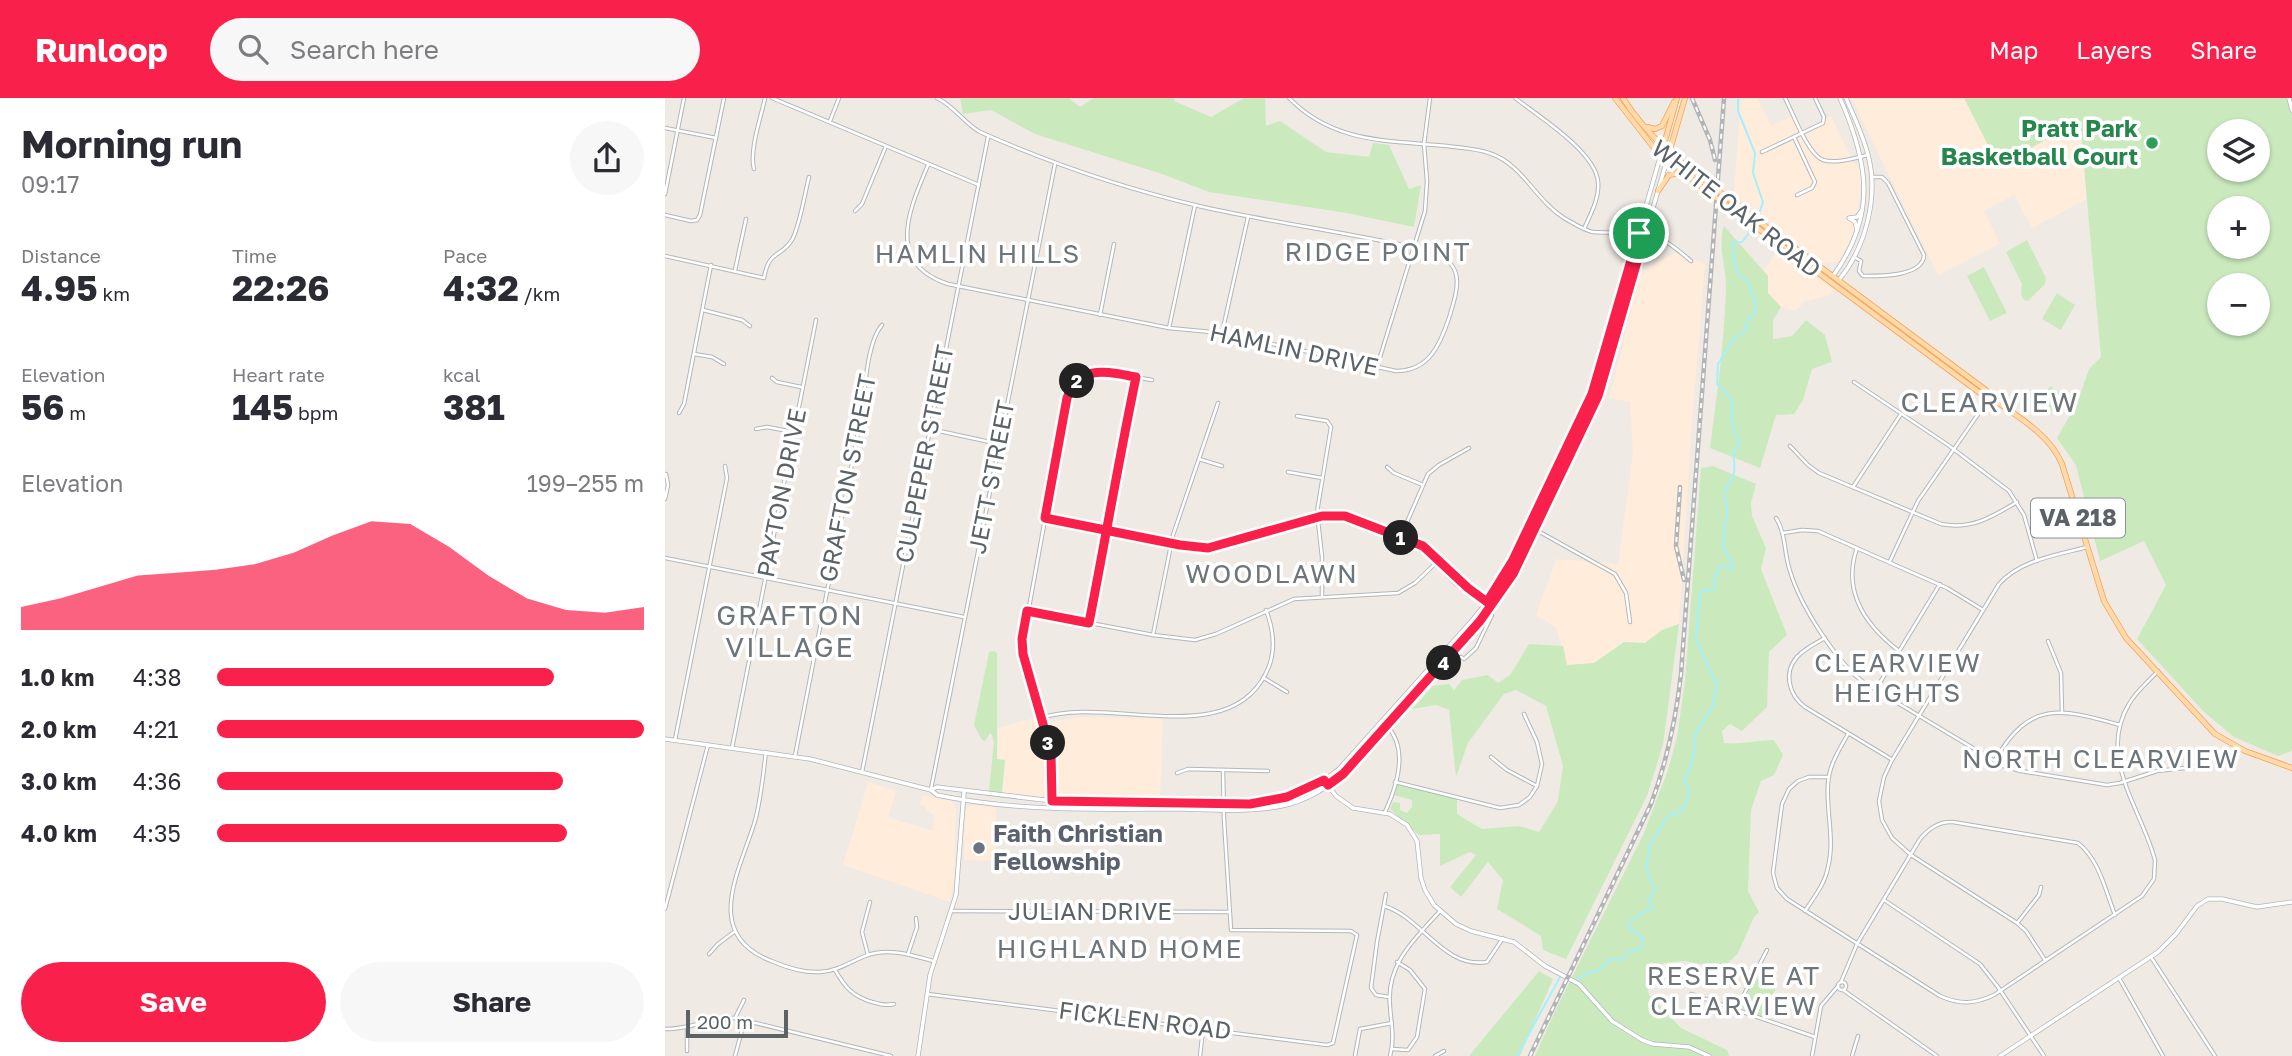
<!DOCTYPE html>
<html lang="en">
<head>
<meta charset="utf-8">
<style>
  :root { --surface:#fff; --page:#f7f7f7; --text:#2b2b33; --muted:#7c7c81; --accent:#f9214b }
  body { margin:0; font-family:"Golos Text",sans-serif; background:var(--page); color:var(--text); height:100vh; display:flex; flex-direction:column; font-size:26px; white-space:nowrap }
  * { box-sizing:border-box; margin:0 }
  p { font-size:23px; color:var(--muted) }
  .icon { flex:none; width:38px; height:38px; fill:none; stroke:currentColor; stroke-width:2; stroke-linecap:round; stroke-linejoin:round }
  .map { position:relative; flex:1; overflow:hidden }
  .sheet { display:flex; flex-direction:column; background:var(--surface); width:665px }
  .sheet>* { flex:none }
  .fabs { position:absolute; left:1542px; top:21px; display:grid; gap:14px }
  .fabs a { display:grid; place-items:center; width:63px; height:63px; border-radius:50%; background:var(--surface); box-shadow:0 2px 5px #0004; font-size:35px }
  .scale { position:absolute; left:21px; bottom:18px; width:102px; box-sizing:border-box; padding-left:7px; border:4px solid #5c6366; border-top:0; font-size:19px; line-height:24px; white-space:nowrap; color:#5c6366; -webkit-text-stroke:5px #fff; paint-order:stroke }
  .pin { position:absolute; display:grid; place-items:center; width:60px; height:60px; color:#fff; margin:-30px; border:4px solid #fff; border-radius:50%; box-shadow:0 2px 7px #0007 }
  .km { position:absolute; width:35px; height:35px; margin:-18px; border-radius:50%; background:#222; color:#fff; font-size:19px; line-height:35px; text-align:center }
  .round { display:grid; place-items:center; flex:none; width:74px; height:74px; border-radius:37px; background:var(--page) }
  .overview { display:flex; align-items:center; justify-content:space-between; height:119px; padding:0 21px }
  h1 { font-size:38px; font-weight:700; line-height:52px }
  .metrics { display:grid; grid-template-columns:repeat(3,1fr); gap:10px; height:119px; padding:7px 21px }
  .metrics div { display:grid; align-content:center }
  .metrics b { font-size:35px; font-weight:700 }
  .metrics small { font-size:19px; font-weight:400 }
  .metrics p { font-size:19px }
  .chart { height:196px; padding:14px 21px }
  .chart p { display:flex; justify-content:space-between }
  .chart svg { width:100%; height:126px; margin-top:7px; fill:var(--accent); opacity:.7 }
  .primary-button { display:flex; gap:14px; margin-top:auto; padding:14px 21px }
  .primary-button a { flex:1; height:80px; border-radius:42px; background:var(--accent); color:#fff; font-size:28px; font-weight:700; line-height:80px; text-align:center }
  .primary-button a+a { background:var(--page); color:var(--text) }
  ul { padding:0 21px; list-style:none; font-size:23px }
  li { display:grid; grid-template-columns:112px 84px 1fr; align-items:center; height:52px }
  li i { height:18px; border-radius:9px; background:var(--accent) }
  header { display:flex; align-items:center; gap:42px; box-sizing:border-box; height:98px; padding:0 35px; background:var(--accent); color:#fff }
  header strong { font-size:33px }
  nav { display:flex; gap:38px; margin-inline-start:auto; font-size:24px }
  .search { width:490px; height:63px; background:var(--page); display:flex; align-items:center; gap:18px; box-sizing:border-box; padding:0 24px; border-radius:38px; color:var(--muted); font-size:26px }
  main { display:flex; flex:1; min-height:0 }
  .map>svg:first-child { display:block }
</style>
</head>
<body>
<header>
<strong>Runloop</strong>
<div class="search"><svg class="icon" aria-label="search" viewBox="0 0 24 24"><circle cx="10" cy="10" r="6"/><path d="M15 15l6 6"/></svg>Search here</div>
<nav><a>Map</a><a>Layers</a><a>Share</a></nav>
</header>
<main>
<section class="sheet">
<div class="overview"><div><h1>Morning run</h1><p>09:17</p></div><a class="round"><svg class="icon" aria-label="share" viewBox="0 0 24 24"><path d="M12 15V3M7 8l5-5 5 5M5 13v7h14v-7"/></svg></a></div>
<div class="metrics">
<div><p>Distance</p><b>4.95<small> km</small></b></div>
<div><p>Time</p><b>22:26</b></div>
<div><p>Pace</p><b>4:32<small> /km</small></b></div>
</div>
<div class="metrics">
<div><p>Elevation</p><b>56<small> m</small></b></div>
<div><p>Heart rate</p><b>145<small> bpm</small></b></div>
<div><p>kcal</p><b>381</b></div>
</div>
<div class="chart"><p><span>Elevation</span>199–255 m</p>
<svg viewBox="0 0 160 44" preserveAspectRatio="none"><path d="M0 44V36L10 33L20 29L30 25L40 24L50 23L60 21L70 17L80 11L90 6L100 7L110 15L120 25L130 33L140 37L150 38L160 36V44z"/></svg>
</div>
<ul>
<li><b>1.0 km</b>4:38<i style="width:79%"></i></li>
<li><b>2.0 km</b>4:21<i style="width:100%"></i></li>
<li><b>3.0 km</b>4:36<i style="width:81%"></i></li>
<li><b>4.0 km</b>4:35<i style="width:82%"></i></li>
</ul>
<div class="primary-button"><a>Save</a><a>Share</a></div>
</section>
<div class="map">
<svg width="1627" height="958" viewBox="0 0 1627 958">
  <rect width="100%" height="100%" fill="#f0eae4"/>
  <!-- commercial -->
  <g fill="#ffecda">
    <path d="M1076,0H1092L1106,28L1127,18L1135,34L1166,18L1188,64L1195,69L1197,80L1190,132L1174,164L1157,165L1069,96Z"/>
    <path d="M1186,0H1299L1333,67L1415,24L1422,101L1367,130L1349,97L1319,113L1335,146L1273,177Z"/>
    <path d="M1113,152L1169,192L1162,198L1141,203L1130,213L1116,209L1103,195L1100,171Z"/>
    <path d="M1010,155L1040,166L1026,337L1014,526L997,532L980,545L959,544L929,565L902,567L891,529L871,517L891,461L953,466L968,355L965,304L944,300L976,174Z"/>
    <path d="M373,619L380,646L381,694L376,699L337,695L340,663L332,662L333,630Z"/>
    <path d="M418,619L498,621L495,702L392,698L391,668L382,624Z"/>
    <path d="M203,684L231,693L223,719L268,733L269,717L262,713L261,709L255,707L257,697L286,703L289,706L291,712L289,782L285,804L178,767Z"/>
    <path d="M308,707L331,710V763L299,762L300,714L302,710Z"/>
  </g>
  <!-- green -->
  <g fill="#caeabe" fill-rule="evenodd">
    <path d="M295,0H404L415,9L429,0H509V3L546,19L579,0H600L601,28L615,23L661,54L704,59L708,45L724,47L744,91L756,87L749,129L682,115L544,94L497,76L370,36L326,12L298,16Z"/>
    <path d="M1299,0H1627V653L1613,658L1569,639L1539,614L1472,541L1501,487L1479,443L1435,463L1411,367L1392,340L1413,303L1424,271L1436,259L1415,24L1333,67ZM1554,33H1592V72H1554ZM1554,110H1592V149H1554ZM1554,187H1592V226H1554Z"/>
    <path d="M1059,128L1103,178V195L1116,209L1108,222V241L1127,238L1141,222L1160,237L1167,264L1147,271L1138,302L1129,316L1111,317L1095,370L1045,350C1052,297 1059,246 1061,192C1062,172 1052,147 1059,128Z"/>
    <path d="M1362,142L1381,180L1380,186L1363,203L1359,202L1356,196L1357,186L1341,154Z"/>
    <path d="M1319,169L1342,215L1325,223L1302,178Z"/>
    <path d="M1392,195L1410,207L1396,232L1377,221Z"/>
    <path d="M1385,288L1398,297L1386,314L1373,305Z"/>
    <path d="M1048,368L1091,386L1086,405L1087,418L1101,450L1096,471L1122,537L1104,554L1102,609L1077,633L1065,626L1057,633L1059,645C1073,647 1094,642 1109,642L1118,657L1109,677L1096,683L1086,712L1083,793L1094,814L1089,819L1073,855L1058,870L1019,863L999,865L987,873L982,887L984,897L1016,930L1062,952L1064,958H870L891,911L979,735L1003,672L1012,639L1020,583L1036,370Z"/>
    <path d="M1014,526L998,647L982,698L901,861L878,852L876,838L832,811L838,782L823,764L796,799L785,789L811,757L805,754L775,768V736L754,737L725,711L728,704L735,705V712L742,715L747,709V702L729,697L731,685L789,700L792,701V716L817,731L854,728L874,734L893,703L898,668L881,608L851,592L839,596L803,645L791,679L784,612L771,607L747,611L768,588L784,586L789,592L797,582L823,577L833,585L845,577L864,546L898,548L902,567L929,565L959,544L980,545L997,532Z"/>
    <path d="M329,553L332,555V661L340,662L337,695L324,693L329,644L327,637L325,635L320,643L317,642L309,627L324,554Z"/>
    <path d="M874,873L888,881L855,958H804Z"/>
    <path d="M1090,879L1111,890L1097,919L1078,911L1076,908Z"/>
  </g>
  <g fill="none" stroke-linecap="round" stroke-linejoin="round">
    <!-- stream -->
    <g stroke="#a5f0ff" stroke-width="2">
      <path d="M1073,0V13L1090,55L1088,75L1098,104L1092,122"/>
      <path d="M912,882L922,875L932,873L946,861L957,862L964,853L973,852L978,846V840L963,829L964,824L988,809L983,802L990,793L981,770L985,747L1002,719L1017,713L1024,696L1020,681L1027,664L1031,635L1048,607L1051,585L1031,542L1035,494L1049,491L1050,479L1055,468L1066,471L1069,468C1053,449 1059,437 1062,415C1062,408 1060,400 1059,393C1070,382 1071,371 1068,356L1074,345L1067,326V302L1052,286L1053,266L1069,240L1079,234L1083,221L1090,216V205L1083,184L1075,178L1070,167L1067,145L1077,144L1088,130"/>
      <path d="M852,958L895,879"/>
    </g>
    <!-- minor casing -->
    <g stroke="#b2b7ba" stroke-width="4.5">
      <g id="minor">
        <path d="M107,0L314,87"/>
        <path d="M624,0C669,46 723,42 782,48C796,50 811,50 824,55C858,66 870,102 899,120C908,125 918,132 928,134C947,136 967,131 986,137C1002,142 1014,153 1026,163"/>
        <path d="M850,0C872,17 931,54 933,84C935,100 925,117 919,131"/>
        <path d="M1120,0C1128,15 1143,57 1158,62C1171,66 1190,60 1203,57"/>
        <path d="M165,23L174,0"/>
        <path d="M0,30L51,40"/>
        <path d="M1129,39L1150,84L1147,90L1132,97"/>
        <path d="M1097,54L1158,25L1159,19L1150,0"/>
        <path d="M263,67C245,110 219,165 283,186L504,230L557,235L731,273C764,273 775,247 784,220C792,193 802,168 769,154C693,136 615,126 538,109C461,91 387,66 315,34C299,25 289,8 272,0"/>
        <path d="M89,71C84,53 96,19 100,0"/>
        <path d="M0,96L19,0"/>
        <path d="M190,113L197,106L221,48"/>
        <path d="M0,117L26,123L32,122L35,117L59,0"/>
        <path d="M0,158L99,180C104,150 118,160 128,140C136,122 139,99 144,79"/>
        <path d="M1189,159L1196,163L1194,173L1198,178C1214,178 1258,179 1259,157L1223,85L1217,79H1207"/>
        <path d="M70,172L81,121"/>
        <path d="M38,212L77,222L85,228"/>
        <path d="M435,217L449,146"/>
        <path d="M504,230L530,107"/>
        <path d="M557,235L583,119"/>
        <path d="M29,256L47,259L59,266"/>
        <path d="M712,269L760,113L762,83L759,46L765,0"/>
        <path d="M107,280L112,284L136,289"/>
        <path d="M1189,284L1283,347L1344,393L1359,417L1372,463"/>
        <path d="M14,315L19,306L46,167"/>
        <path d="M632,318L662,323L666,329L652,414L657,459V498"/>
        <path d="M91,331L102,329L128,334"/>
        <path d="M265,331L334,346"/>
        <path d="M1125,348L1143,367L1154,375L1276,426C1306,432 1327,419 1352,404"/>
        <path d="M534,361L557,368"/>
        <path d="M722,369L729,375L758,387"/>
        <path d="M623,374L657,380"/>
        <path d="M1188,389L1236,316"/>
        <path d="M0,401L3,387L1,376"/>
        <path d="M380,420L515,447L543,450L559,448L657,418H680L751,444L765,453L788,477L822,504L827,517L811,550L799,561L796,559"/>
        <path d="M1111,420C1121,435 1119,456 1125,473C1135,507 1172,566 1201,586L1338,668L1356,673L1442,687L1455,685L1492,673L1537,668"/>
        <path d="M864,428L950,476L961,495L965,524"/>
        <path d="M1118,435L1137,432L1153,433L1282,490L1318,512"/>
        <path d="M735,440L763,376L774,367L804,350"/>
        <path d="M735,440L762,456L791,486L825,511"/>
        <path d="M1192,450C1177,493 1200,527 1234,553"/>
        <path d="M0,460L299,519"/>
        <path d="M1225,463L1253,403L1325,299"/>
        <path d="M362,513L488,537L530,542L551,536L629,501L733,495L750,485L774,462"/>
        <path d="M424,523L471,279"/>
        <path d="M488,537L508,437L553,305"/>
        <path d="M1160,540C1151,545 1139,551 1132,559C1118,575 1124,597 1140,609L1226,661"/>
        <path d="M1383,543L1396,575L1397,614"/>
        <path d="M599,580L622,594"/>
        <path d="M1211,591L1275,486"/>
        <path d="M376,620C443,597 563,653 601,575C612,554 609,533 601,512"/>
        <path d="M10,642L62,380L60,368"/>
        <path d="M67,650L151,222"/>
        <path d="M101,654C98,677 96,701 90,723C74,775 36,838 109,864C123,870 139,875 155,874C173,873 185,864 200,858C223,849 246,857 268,863"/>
        <path d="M130,658L197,314C200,291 202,244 217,227"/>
        <path d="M826,659L842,672L872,688"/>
        <path d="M1330,662C1365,602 1395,610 1455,627"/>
        <path d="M197,674L323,39"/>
        <path d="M512,675L523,671L603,673"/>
        <path d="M1164,679H1144L1133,683L1124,691L1117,706L1108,775L1112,790L1122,801L1275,898C1295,907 1310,906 1329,897L1477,798L1489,781L1490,762C1476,710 1432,659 1464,606C1471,593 1483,584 1493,573"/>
        <path d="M730,684L835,710L854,707L865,699L872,688L877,666L872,644L859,616"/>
        <path d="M266,691L390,66"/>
        <path d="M386,710V655L359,563L357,548L402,300C416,261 457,277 487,282"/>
        <path d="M720,714C732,688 744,651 722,628"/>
        <path d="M721,796L712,844L706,890L711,897L724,899"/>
        <path d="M1219,802L1315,866L1333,889L1379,958"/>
        <path d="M719,808C757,819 778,871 822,864L838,840"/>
        <path d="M0,811L43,647"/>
        <path d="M287,813L564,814"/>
        <path d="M1140,813C1149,799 1160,786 1163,769C1170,742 1161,714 1163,686C1164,667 1174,652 1183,636"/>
        <path d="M1353,824L1374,797L1376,789"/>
        <path d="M44,856L53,846L69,834"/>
        <path d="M243,856L252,829L251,820"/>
        <path d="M203,857L197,834L205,804"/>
        <path d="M1486,859L1550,958"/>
        <path d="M1380,862L1361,833L1352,825L1246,757L1227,740L1217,722L1214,703L1219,679L1227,662L1334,486C1355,462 1392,457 1422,449"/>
        <path d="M170,872C180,889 187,898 207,904C215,906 220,908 229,906"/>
        <path d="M1454,880L1498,958"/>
        <circle cx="1177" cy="888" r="4"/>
        <path d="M1176,884L1192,846L1255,741C1264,730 1274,723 1288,724L1413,745C1434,761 1441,794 1450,817"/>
        <path d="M1178,892L1272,958"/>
        <path d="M262,896L662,947L668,945L692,837L686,833L566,832L559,721L558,672"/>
        <path d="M1026,896L1150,939"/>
        <path d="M1071,912L1102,852"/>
        <path d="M70,920L79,902"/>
        <path d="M0,931C24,932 46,919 70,920L226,958"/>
        <path d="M727,951L743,952L752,939L760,891L745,872L732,864"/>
        <path d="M22,953V930"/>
        <path d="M70,958L80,921"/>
        <path d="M535,958L538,931"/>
        <path d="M690,958L695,931L727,925"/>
        <path d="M725,958C730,940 726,926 725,908C721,866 749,842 775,813"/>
        <path d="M770,958L779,953"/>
        <path d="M1147,958L1156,908L1173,888"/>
        <path d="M1187,958L1193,938"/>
      </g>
    </g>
    <!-- tertiary casing -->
    <g stroke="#b2b7ba" stroke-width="5">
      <g id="tertiary">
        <path d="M1624,0L1627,12"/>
        <path d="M659,682L671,698L688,710L725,716L742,727L752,743L756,780L760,792L769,807L791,826L806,833L849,844L880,868L914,886L947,923L977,942L988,946L1024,949L1044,958"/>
        <path d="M1335,958L1493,854L1511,836L1532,808L1543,801H1557L1592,809L1627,804"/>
      </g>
    </g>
    <!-- secondary casing -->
    <g stroke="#b0b7ba" stroke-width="5">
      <g id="secondary">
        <path d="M1192,132L1190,124L1184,120L1192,119L1197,112"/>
        <path d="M1168,178C1212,117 1204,66 1175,0"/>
        <path d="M1174,182C1201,149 1214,98 1203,57C1198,37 1189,19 1181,0"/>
        <path d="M0,641L145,661L266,692L272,697C352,714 436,711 518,711C553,712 591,715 625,706C652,698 676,680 695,659L815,523L850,472L933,298L1002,62"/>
        <path d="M266,692L272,689L387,703L585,706C619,703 648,692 674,671L804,526L822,504L844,469L927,296L996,56"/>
        <path d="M253,958L265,877L291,797L299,694"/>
      </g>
    </g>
    <!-- primary casing -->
    <g stroke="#fe9d4f" stroke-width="6">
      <g id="primary">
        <path d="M950,0L989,50L1030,84"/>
        <path d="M958,0C981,37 1014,64 1049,89"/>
        <path d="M982,29L990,31L997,28L1009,4"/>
        <path d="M998,50L1012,0"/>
        <path d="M1002,62L1020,0"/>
        <path d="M993,93L1004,77L1015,75"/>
        <path d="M1060,98L1322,293L1325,299C1351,318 1384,335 1397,366L1439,503L1461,540L1550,636L1580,653L1627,670"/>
        <path d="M1113,145L1319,298L1324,299"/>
      </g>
    </g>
    <!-- minor -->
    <use href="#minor" stroke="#fff" stroke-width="2.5"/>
    <!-- tertiary -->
    <use href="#tertiary" stroke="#fff" stroke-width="3.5"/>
    <!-- secondary -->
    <use href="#secondary" stroke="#fff" stroke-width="3.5"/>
    <!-- primary -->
    <use href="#primary" stroke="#ffdaaa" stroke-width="4.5"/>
    <!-- rail casing -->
    <g stroke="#b3b4b5" stroke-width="4.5">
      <g id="rail">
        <path d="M1027,0L1045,42L1050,62"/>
        <path d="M1015,389L1011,448L1019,482"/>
        <path d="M865,958L986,706C1002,663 1011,621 1016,576L1059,0"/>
      </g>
    </g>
    <!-- rail -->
    <use href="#rail" stroke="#fff" stroke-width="2" stroke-dasharray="5" stroke-linecap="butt"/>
    <!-- primary-bridge casing -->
    <g stroke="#fe9d4f" stroke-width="6" stroke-linecap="butt">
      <g id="primary-bridge">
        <path d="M1030,84L1113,145"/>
        <path d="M1049,89L1060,98"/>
      </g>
    </g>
    <!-- primary-bridge -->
    <use href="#primary-bridge" stroke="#ffdaaa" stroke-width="4.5"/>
  </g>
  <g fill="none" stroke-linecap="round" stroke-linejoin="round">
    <!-- route casing -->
    <g stroke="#fff" stroke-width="14">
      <path id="route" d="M974,135L927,296L848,462L822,504L803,490L758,448L680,418H657L543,450L515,447L380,420L402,300C415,265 442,274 471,279C454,361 440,443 424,525L362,513L357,541L358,556L386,654L387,703L585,706L622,699L659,682L663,687L678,676L815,523L848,476L933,298L980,136L974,135"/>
    </g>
    <!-- route -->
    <use href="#route" stroke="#f9214b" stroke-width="9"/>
  </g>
  <!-- markers -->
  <circle fill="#2e9e5b" stroke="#fff" stroke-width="2.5" cx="1487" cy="45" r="7"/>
  <circle fill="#6b7280" stroke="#fff" stroke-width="2.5" cx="314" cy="750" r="7"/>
  <g text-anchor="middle" stroke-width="7" stroke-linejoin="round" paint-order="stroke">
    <!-- shield labels -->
    <rect fill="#fff" stroke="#8d9294" stroke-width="2" x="1366" y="400.5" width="94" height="39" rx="5"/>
    <g font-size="23" font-weight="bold" fill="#5c6366">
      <text x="1413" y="428">VA 218</text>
    </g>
    <!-- leisure labels -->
    <g font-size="24" font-weight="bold" fill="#27864d" stroke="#fff" text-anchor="end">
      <text x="1473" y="39">Pratt Park<tspan x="1473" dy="28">Basketball Court</tspan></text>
    </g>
    <!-- street labels -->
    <g font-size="24" fill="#5c6366" stroke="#fff">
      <text transform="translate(1071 111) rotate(38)" y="8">WHITE OAK ROAD</text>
      <text transform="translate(629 252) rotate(12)" y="8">HAMLIN DRIVE</text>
      <text transform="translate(260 356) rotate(-79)" y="8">CULPEPER STREET</text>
      <text transform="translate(327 379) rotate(-79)" y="8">JETT STREET</text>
      <text transform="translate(183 380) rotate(-79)" y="8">GRAFTON STREET</text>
      <text transform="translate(117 395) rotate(-79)" y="8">PAYTON DRIVE</text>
      <text x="425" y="822">JULIAN DRIVE</text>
      <text transform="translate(480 923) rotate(7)" y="8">FICKLEN ROAD</text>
    </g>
    <!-- worship labels -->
    <g font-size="24" font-weight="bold" fill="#5b616d" stroke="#fff" text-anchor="start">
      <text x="328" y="744">Faith Christian<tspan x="328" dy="28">Fellowship</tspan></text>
    </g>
    <!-- neighbourhood labels -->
    <g font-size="26" letter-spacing="2" fill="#6d7578" stroke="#fff">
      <text x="713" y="163">RIDGE POINT</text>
      <text x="313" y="165">HAMLIN HILLS</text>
      <text x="607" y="485">WOODLAWN</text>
      <text x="1233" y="574">CLEARVIEW<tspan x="1233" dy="30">HEIGHTS</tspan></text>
      <text x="1436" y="670">NORTH CLEARVIEW</text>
      <text x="455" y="860">HIGHLAND HOME</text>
      <text x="1069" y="887">RESERVE AT<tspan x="1069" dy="30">CLEARVIEW</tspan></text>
    </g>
    <!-- quarter labels -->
    <g font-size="28" letter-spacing="2" fill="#6d7578" stroke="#fff">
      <text x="1325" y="314">CLEARVIEW</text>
      <text x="125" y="527">GRAFTON<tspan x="125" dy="32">VILLAGE</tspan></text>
    </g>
  </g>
</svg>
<div class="fabs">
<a><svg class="icon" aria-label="layers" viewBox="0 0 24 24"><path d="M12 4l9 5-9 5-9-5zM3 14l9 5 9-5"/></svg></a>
<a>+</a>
<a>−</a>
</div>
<div class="scale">200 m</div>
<div class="pin" style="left:974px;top:135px;background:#1e9e55"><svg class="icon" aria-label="arrive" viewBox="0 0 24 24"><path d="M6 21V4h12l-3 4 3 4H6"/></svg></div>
<b class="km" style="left:736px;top:440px">1</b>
<b class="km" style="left:412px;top:283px">2</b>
<b class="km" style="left:383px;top:645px">3</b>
<b class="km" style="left:779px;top:565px">4</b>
</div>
</main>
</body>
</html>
